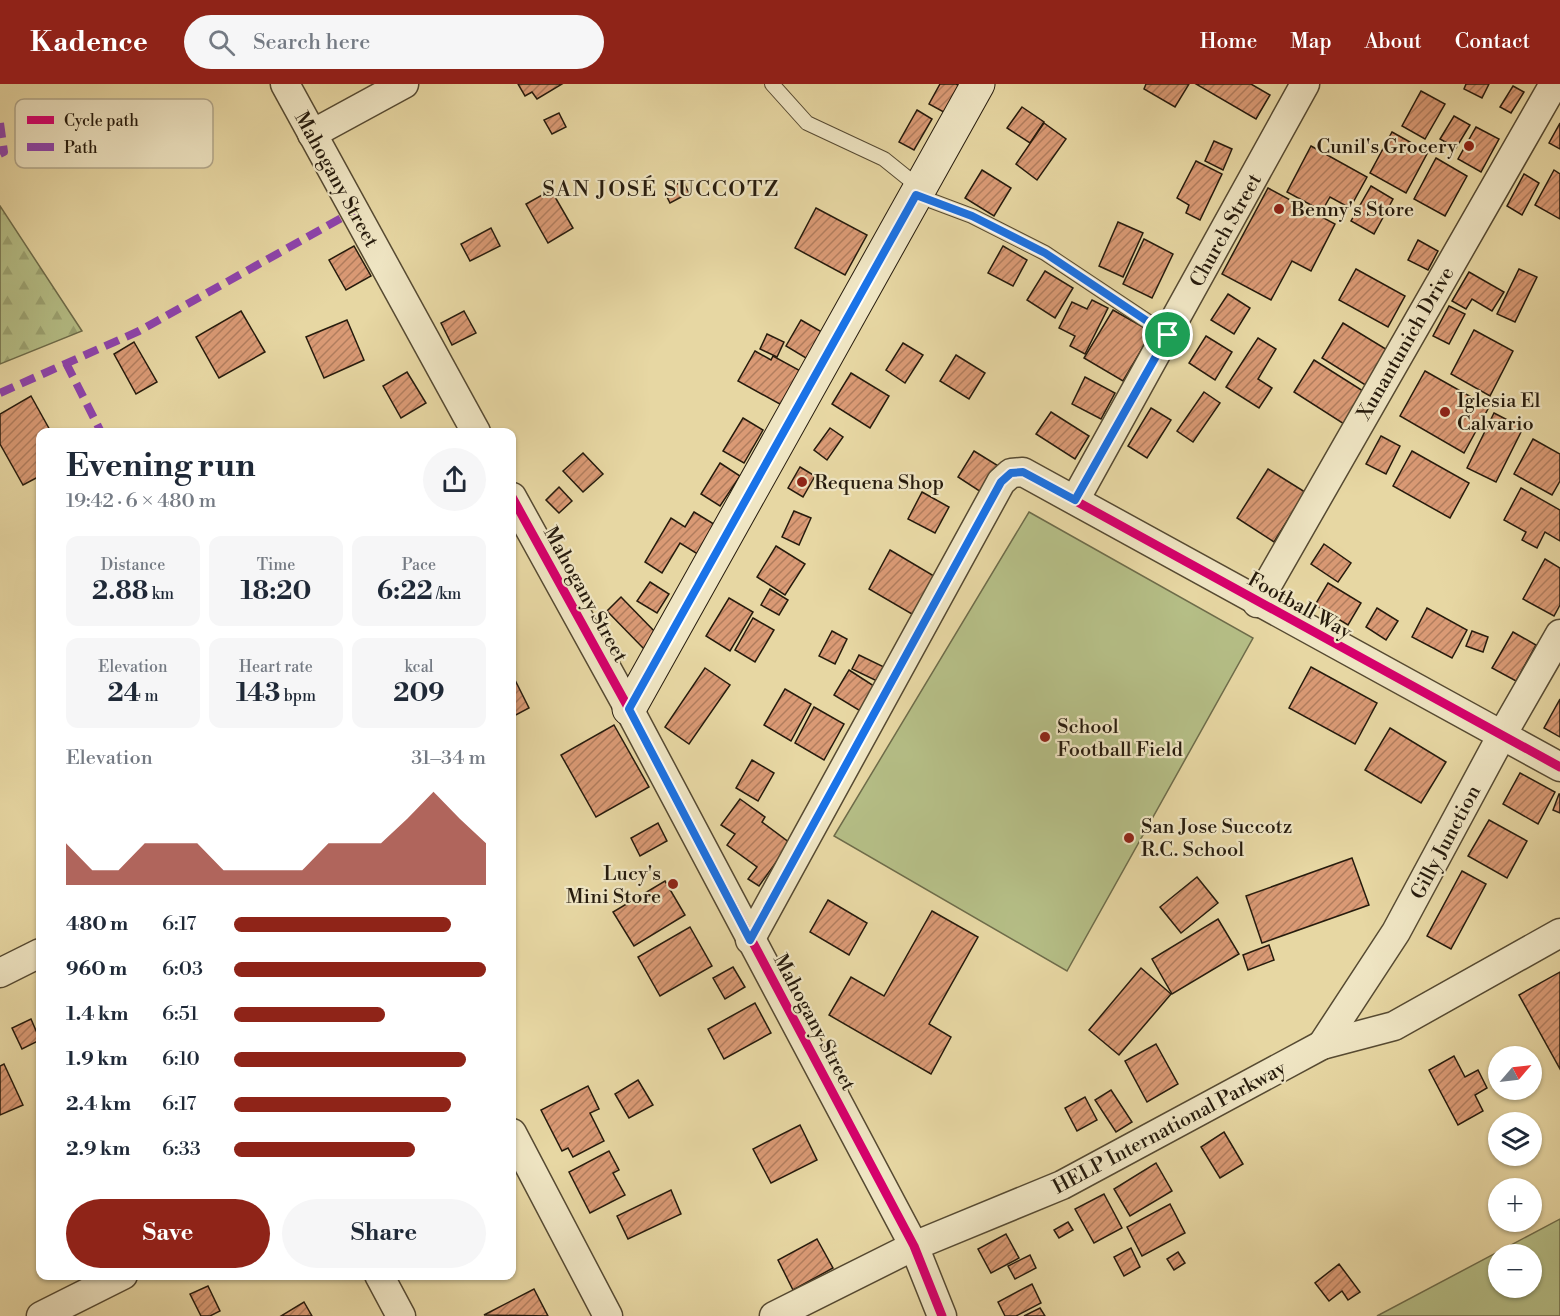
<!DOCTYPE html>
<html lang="en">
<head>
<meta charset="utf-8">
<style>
  :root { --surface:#fff; --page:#f6f6f7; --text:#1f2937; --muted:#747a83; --accent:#8f2418 }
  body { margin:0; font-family:"Libre Bodoni",serif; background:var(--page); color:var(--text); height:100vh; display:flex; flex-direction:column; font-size:22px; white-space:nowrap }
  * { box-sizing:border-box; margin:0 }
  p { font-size:20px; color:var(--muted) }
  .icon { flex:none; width:33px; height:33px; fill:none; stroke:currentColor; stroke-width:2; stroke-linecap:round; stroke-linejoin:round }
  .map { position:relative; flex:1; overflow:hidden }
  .side { position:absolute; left:36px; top:344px; width:480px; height:852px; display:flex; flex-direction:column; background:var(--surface); border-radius:12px; box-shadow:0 2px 4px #0004 }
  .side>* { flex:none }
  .needle { width:39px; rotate:62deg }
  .tools { position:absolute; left:1488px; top:962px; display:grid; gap:12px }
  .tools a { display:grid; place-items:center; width:54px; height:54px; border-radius:50%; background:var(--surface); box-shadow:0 2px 4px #0004; font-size:30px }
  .pin { position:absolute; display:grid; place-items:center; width:51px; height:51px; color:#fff; margin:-26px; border:3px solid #fff; border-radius:50%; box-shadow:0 2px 6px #0007 }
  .round { display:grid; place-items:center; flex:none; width:63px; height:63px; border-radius:32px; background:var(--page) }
  .headline { display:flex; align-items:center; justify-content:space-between; height:102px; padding:0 30px }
  h1 { font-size:33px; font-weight:700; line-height:45px }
  .figures { display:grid; grid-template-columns:repeat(3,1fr); gap:9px; height:102px; padding:6px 30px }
  .figures div { display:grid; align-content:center; border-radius:12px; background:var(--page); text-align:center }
  .figures b { font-size:26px; font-weight:700 }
  .figures small { font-size:16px; font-weight:400 }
  .figures p { font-size:16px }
  .chart { height:168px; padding:12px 30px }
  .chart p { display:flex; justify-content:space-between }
  .chart svg { width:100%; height:108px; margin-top:6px; fill:var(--accent); opacity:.7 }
  .action { display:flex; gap:12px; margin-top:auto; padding:12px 30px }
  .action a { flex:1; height:69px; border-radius:36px; background:var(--accent); color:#fff; font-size:24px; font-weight:700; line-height:69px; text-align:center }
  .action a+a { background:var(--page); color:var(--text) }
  ul { padding:0 30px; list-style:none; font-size:20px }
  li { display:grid; grid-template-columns:96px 72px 1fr; align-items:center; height:45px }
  li i { height:15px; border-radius:8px; background:var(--accent) }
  header { display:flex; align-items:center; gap:36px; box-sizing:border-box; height:84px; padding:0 30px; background:var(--accent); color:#fff }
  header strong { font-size:28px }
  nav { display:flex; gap:33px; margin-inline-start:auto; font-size:21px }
  .search { width:420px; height:54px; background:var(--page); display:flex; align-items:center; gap:15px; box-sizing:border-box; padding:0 21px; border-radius:33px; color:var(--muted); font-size:22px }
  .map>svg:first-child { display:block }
</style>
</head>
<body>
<header>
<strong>Kadence</strong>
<div class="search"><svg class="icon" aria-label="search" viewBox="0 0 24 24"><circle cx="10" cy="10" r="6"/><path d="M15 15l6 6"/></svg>Search here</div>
<nav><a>Home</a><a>Map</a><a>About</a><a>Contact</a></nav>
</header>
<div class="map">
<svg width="1560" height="1232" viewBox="0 0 1560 1232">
  <defs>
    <pattern id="forest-firs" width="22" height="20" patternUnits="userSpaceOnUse" patternTransform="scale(1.5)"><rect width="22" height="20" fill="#b5be86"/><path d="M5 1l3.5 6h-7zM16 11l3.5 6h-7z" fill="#9ca372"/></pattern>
    <pattern id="building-hatch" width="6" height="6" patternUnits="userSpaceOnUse" patternTransform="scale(1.5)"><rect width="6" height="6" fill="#da9a75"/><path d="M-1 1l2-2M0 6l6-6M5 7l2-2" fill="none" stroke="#b17d5e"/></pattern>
  </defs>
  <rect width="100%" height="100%" fill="#e7d7a3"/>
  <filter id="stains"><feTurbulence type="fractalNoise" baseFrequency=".00333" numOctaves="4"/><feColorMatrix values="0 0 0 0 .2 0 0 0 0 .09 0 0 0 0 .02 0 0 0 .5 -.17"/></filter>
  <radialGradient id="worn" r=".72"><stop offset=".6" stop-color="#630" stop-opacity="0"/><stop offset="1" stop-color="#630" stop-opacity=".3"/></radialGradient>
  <!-- grass -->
  <g fill="#b5be86" stroke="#6e6c4a" stroke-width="1.5" fill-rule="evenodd">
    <path d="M1029,428L1253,554L1067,887L834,752Z"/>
    <path d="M1560,1135V1232H1377ZM1498,1170H1532V1203H1498Z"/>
  </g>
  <!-- forest -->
  <path fill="url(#forest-firs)" stroke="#6e6c4a" stroke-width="1.5" d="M0,122L82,247L0,280Z"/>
  <!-- building -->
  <g fill="url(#building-hatch)" stroke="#261b0d" stroke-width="1.5">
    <path d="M518,0H562L537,15L532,8L525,12Z"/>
    <path d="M940,0H956L966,5L951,32L929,20Z"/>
    <path d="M1146,0H1189L1175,23L1144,5Z"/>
    <path d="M1196,0H1251L1270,11L1256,35Z"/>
    <path d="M1466,0H1489L1482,14L1464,5Z"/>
    <path d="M1513,2L1524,8L1511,29L1500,23Z"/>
    <path d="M1421,7L1445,20L1425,55L1402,42Z"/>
    <path d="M1022,23L1044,38L1030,59L1007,44Z"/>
    <path d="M917,26L932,35L914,66L899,58Z"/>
    <path d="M559,29L566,43L552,50L544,36Z"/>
    <path d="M1454,32L1470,41L1456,64L1440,55Z"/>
    <path d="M1044,39L1066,55L1037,96L1016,80Z"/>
    <path d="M1560,39V65L1549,59Z"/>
    <path d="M1476,43L1499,55L1481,88L1458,75Z"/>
    <path d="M1392,48L1428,68L1406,109L1370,89Z"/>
    <path d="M1214,57L1232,65L1223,86L1205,77Z"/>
    <path d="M1311,62L1367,93L1350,124L1330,113L1322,127L1287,108Z"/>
    <path d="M1436,74L1467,92L1445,132L1414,115Z"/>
    <path d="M1196,77L1222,90L1200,136L1186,129L1189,121L1177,114Z"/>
    <path d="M982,86L1011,104L994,132L965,114Z"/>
    <path d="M1554,86L1560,90V135L1535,121Z"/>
    <path d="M1524,90L1539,99L1522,131L1507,122Z"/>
    <path d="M683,97L689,109L670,119L664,107Z"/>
    <path d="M1371,102L1393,115L1374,150L1351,137Z"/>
    <path d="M1268,104L1335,140L1311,187L1292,177L1271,216L1222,190Z"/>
    <path d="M551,106L573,144L548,159L526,120Z"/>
    <path d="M816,124L867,151L845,191L795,164Z"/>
    <path d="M1118,138L1143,149L1123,193L1099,182Z"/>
    <path d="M491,144L500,162L470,177L461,160Z"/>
    <path d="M1144,155L1173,170L1152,214L1123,200Z"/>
    <path d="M1418,156L1438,167L1428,186L1408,176Z"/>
    <path d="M354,162L371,192L346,206L329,176Z"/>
    <path d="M1003,162L1027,176L1013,202L988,189Z"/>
    <path d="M1356,185L1405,212L1388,243L1339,216Z"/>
    <path d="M1519,185L1537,193L1515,238L1497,230Z"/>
    <path d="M1045,187L1073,204L1055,234L1027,216Z"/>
    <path d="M1469,188L1504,208L1492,227L1472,215L1466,225L1452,217Z"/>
    <path d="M1228,210L1250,224L1234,250L1211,236Z"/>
    <path d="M1092,216L1108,224L1085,270L1070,262L1075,252L1059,244L1072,218L1087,225Z"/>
    <path d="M1449,222L1465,230L1449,260L1433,252Z"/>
    <path d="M1113,226L1152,248L1123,297L1084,274Z"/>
    <path d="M241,227L265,268L219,294L196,253Z"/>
    <path d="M464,227L476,249L452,261L441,239Z"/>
    <path d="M347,236L364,276L324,294L306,253Z"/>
    <path d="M801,236L827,251L811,277L786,262Z"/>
    <path d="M1343,239L1389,267L1367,302L1322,274Z"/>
    <path d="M1474,246L1513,267L1490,312L1451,290Z"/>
    <path d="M767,250L784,258L777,273L760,265Z"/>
    <path d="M1206,252L1232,268L1215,296L1189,279Z"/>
    <path d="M1258,254L1276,265L1258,295L1272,304L1259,324L1226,303Z"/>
    <path d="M134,258L157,298L136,310L114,270Z"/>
    <path d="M903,259L923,271L905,299L886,286Z"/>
    <path d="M755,267L771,276L773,272L806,290L787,324L738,297Z"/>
    <path d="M956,271L985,289L969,315L940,297Z"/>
    <path d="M1314,276L1363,307L1344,340L1294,308Z"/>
    <path d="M1425,287L1489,323L1464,369L1400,332Z"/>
    <path d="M407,288L426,319L401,334L383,302Z"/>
    <path d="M851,289L889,312L870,344L832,320Z"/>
    <path d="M1085,293L1115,309L1101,335L1072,320Z"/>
    <path d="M1204,308L1220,319L1193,358L1177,347Z"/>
    <path d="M31,312L51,348H40V392L23,401L0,360V330Z"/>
    <path d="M1151,324L1171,336L1147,374L1128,362Z"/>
    <path d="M1051,328L1089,352L1075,375L1036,350Z"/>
    <path d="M1494,329L1523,344L1496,398L1467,384Z"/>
    <path d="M743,334L763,346L744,379L723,367Z"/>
    <path d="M830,344L843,353L827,376L814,366Z"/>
    <path d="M1381,352L1400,362L1386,390L1366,380Z"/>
    <path d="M1533,355L1560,370V397L1552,411L1514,390Z"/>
    <path d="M974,367L1000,383L984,410L958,393Z"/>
    <path d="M1412,367L1469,399L1450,434L1393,402Z"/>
    <path d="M583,369L603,390L583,408L563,387Z"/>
    <path d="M720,379L740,392L720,422L701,410Z"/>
    <path d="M800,383L815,392L803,413L788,404Z"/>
    <path d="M1268,385L1305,408L1274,458L1237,434Z"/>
    <path d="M559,403L572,417L559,429L546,416Z"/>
    <path d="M1521,404L1560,426V457L1545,448L1537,464L1522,456L1526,448L1504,436Z"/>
    <path d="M922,408L949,423L935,449L908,435Z"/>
    <path d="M794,427L811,434L799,461L782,453Z"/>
    <path d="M694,428L722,445L704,474L680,459L662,489L645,478L671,434L685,443Z"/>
    <path d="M1324,460L1351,479L1338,498L1311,480Z"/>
    <path d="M776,462L805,480L785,511L757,493Z"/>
    <path d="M890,466L939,495L917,533L869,505Z"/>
    <path d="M1545,475L1560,484V521L1554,532L1523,515Z"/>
    <path d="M650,498L669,510L657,529L637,517Z"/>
    <path d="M1328,499L1361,519L1348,541L1315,521Z"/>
    <path d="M770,505L788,516L779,531L761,521Z"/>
    <path d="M621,513L658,551L644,565L607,527Z"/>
    <path d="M729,514L753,528L730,567L706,552Z"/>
    <path d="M1377,524L1398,537L1386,556L1366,543Z"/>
    <path d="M1427,524L1467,546L1452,574L1412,553Z"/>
    <path d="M753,534L774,546L755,578L735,566Z"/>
    <path d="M832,547L847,555L835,580L819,572Z"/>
    <path d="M1472,547L1488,553L1483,568L1466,562Z"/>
    <path d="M1513,548L1536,561L1516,597L1492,584Z"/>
    <path d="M859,571L884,583L877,597L852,585Z"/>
    <path d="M1311,583L1377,619L1355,660L1289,624Z"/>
    <path d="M705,584L730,601L689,660L665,643Z"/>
    <path d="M849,586L877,604L862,628L834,611Z"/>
    <path d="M512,590L529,624L512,633Z"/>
    <path d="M785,605L811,620L791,657L764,641Z"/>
    <path d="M1560,615V653L1544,644Z"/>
    <path d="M814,623L844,640L824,676L795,659Z"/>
    <path d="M614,641L649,703L596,733L561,671Z"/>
    <path d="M1390,644L1446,678L1421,719L1365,686Z"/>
    <path d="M752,676L774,689L758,717L736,704Z"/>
    <path d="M1520,689L1555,708L1538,740L1503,720Z"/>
    <path d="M1559,710H1560V729L1553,726Z"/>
    <path d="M740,715L765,733L762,738L790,759L759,802L748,795L757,783L727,761L735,750L721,741Z"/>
    <path d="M1489,736L1527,757L1507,794L1468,772Z"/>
    <path d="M658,739L667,757L640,772L631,754Z"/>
    <path d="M1352,774L1369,821L1262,859L1246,812Z"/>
    <path d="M1462,787L1486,800L1451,865L1427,852Z"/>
    <path d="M1197,793L1218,819L1181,849L1160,823Z"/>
    <path d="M665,797L685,831L634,862L613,828Z"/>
    <path d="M828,816L867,839L849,871L810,848Z"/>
    <path d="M932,827L978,853L929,940L951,953L931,990L829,931L851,893L884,912Z"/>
    <path d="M1218,835L1239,870L1172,910L1152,875Z"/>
    <path d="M690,843L712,882L660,912L638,873Z"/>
    <path d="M1269,861L1274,876L1248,886L1243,871Z"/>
    <path d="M733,883L745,903L725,915L713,894Z"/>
    <path d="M1141,884L1171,910L1119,971L1089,946Z"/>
    <path d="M1560,888V985L1519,911Z"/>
    <path d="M755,919L771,949L724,975L708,945Z"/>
    <path d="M31,935L40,956L22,965L12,944Z"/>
    <path d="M1156,960L1178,1000L1147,1018L1125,977Z"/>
    <path d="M1454,972L1465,993L1478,986L1487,1004L1475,1011L1483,1027L1458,1041L1429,986Z"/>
    <path d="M4,980L23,1021L0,1031V982Z"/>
    <path d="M638,996L653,1021L629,1034L615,1010Z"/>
    <path d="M588,1002L599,1025L590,1029L604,1057L573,1073L568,1064L562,1067L541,1026Z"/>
    <path d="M1111,1006L1132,1038L1116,1048L1095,1016Z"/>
    <path d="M1085,1013L1097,1036L1077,1047L1065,1024Z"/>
    <path d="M800,1041L817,1076L771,1099L753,1065Z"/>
    <path d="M1224,1048L1243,1080L1220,1094L1201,1063Z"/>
    <path d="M609,1067L619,1086L613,1089L625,1111L590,1129L569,1088Z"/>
    <path d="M1156,1079L1172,1107L1130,1132L1114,1105Z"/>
    <path d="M671,1106L681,1130L628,1155L617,1132Z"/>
    <path d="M1104,1110L1122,1144L1094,1159L1075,1125Z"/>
    <path d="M1170,1120L1185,1149L1142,1172L1127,1143Z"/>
    <path d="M1068,1138L1073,1146L1059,1154L1054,1146Z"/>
    <path d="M1006,1150L1019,1174L991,1189L978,1165Z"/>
    <path d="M817,1155L833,1184L793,1206L778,1176Z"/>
    <path d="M1131,1164L1140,1183L1124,1192L1114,1173Z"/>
    <path d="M1178,1168L1185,1179L1174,1186L1167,1175Z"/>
    <path d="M1030,1171L1036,1184L1015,1195L1008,1182Z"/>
    <path d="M1339,1180L1360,1208L1348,1216L1342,1207L1329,1217L1315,1199Z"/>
    <path d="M1032,1200L1041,1219L1016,1232H1005L998,1218Z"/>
    <path d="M208,1202L220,1227L210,1232H201L190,1210Z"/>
    <path d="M534,1205L548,1232L484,1231Z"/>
    <path d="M304,1218L312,1232H281Z"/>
    <path d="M1040,1224L1045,1232H1024Z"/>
  </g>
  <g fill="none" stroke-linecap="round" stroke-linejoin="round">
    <!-- lane casing -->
    <g stroke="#564a32" stroke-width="16">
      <g id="lane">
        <path d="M772,0L807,39L884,75L920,104"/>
        <path d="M916,111L972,132L1045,169L1168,251"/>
      </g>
    </g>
    <!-- street casing -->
    <g stroke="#564a32" stroke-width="31">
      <g id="street">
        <path d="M285,0L476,348"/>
        <path d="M312,50L404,0"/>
        <path d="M512,413L629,625L914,1162L942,1232"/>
        <path d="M1075,416L1305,0"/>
        <path d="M1257,519L1554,0"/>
        <path d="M750,856L1001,398L1011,389L1023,388L1560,683"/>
        <path d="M0,889L40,869"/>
        <path d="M1322,961L1396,848L1502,651L1560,550"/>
        <path d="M512,1049L608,1232"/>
        <path d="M379,1191L401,1232"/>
        <path d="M41,1232L123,1191"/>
        <path d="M774,1232L914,1162L1062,1101L1322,961L1394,942L1560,849"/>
      </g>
    </g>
    <!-- secondary casing -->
    <g stroke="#261b0d" stroke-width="35">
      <path id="secondary" d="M629,625L978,0"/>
    </g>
    <!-- lane -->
    <use href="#lane" stroke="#efe5c3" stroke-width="14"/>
    <!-- street -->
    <use href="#street" stroke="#efe5c3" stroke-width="28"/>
    <!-- secondary -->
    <use href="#secondary" stroke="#efe5c3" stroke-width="33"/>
    <!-- quiet -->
    <g stroke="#8e44ad" stroke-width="8" stroke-dasharray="15 8" stroke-linecap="butt">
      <path d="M0,39L4,68L0,70"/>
      <path d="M66,279L101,348"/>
      <path d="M0,309L139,247L354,127"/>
    </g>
    <!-- cycleway casing -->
    <g stroke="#efe5c3" stroke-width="13">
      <g id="cycleway">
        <path d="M512,413L629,625L914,1162L942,1232"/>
        <path d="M750,856L1001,398L1011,389L1023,388L1560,683"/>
      </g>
    </g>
    <!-- cycleway -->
    <use href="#cycleway" stroke="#d6006c" stroke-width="9"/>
  </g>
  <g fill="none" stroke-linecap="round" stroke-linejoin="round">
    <!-- route casing -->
    <g stroke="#fff" stroke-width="12">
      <path id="route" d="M916,111L972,132L1045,169L1168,251L1075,416L1023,388L1011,389L1001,398L750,856L629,625Z"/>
    </g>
    <!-- route -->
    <use href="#route" stroke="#1a73e8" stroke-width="8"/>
  </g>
  <!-- markers -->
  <g fill="#8f2418" stroke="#efe5c3" stroke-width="2">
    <circle cx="1469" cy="62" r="6"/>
    <circle cx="1279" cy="125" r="6"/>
    <circle cx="1445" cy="328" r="6"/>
    <circle cx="802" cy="398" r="6"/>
    <circle cx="1045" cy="653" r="6"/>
    <circle cx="1129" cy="754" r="6"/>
    <circle cx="673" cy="800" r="6"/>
  </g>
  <g text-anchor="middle" stroke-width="4.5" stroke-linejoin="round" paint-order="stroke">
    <!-- poi labels -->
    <g font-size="20" fill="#261b0d" stroke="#efe5c3" text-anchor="start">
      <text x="1457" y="69" text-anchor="end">Cunil's Grocery</text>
      <text x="1291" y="132">Benny's Store</text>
      <text x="1457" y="323">Iglesia El<tspan x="1457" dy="23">Calvario</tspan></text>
      <text x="814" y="405">Requena Shop</text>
      <text x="1057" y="649">School<tspan x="1057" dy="23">Football Field</tspan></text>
      <text x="1141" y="749">San Jose Succotz<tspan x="1141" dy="23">R.C. School</tspan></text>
      <text x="661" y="796" text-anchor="end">Lucy's<tspan x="661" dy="23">Mini Store</tspan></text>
    </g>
    <!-- street labels -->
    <g font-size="20" fill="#261b0d" stroke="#efe5c3">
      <text transform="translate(337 95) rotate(61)" y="7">Mahogany Street</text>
      <text transform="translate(1225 146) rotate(-61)" y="7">Church Street</text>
      <text transform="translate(1405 259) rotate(-60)" y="7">Xunantunich Drive</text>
      <text transform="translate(586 510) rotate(61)" y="7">Mahogany Street</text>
      <text transform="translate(1300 521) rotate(29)" y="7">Football Way</text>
      <text transform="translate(1445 758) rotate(-62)" y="7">Gilly Junction</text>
      <text transform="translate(815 938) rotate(62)" y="7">Mahogany Street</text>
      <text transform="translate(1169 1043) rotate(-28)" y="7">HELP International Parkway</text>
    </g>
    <!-- quarter labels -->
    <g font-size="22" letter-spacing="1.5" fill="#261b0d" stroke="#efe5c3">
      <text x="661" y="112">SAN JOSÉ SUCCOTZ</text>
    </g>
  </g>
  <!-- legend -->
  <rect x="15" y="15" width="198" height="69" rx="9" fill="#efe5c3" stroke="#b3a88c" stroke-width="1.5"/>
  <rect x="27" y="32" width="27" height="8" fill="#d6006c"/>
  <rect x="27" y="59" width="27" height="8" fill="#8e44ad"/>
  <g font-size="16" fill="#261b0d">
    <text x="64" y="42">Cycle path</text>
    <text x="64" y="69">Path</text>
  </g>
  <rect width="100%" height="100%" filter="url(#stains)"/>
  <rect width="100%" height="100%" fill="url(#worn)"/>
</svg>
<div class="tools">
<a><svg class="needle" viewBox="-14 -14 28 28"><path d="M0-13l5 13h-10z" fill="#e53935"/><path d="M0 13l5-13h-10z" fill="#747a83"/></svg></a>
<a><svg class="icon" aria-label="layers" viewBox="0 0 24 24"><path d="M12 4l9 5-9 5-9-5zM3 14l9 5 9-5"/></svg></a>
<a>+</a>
<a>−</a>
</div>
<div class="pin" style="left:1168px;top:251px;background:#1e9e55"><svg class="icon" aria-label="arrive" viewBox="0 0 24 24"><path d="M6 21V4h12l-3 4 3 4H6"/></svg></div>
<section class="side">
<div class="headline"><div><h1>Evening run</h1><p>19:42 · 6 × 480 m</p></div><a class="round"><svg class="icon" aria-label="share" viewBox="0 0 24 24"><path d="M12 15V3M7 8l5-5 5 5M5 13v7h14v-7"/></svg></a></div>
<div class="figures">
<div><p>Distance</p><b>2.88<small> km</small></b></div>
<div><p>Time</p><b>18:20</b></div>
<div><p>Pace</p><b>6:22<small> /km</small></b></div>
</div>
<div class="figures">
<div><p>Elevation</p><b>24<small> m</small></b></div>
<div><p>Heart rate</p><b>143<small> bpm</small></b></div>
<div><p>kcal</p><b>209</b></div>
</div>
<div class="chart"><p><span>Elevation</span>31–34 m</p>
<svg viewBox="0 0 160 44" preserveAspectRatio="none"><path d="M0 44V27L10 38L20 38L30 27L40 27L50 27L60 38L70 38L80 38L90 38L100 27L110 27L120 27L130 17L140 6L150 17L160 27V44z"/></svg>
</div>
<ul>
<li><b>480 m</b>6:17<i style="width:86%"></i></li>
<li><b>960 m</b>6:03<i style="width:100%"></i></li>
<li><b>1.4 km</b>6:51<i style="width:60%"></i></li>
<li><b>1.9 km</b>6:10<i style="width:92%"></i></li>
<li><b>2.4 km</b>6:17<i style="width:86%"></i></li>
<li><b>2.9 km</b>6:33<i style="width:72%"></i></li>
</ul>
<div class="action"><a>Save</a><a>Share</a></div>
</section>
</div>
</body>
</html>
